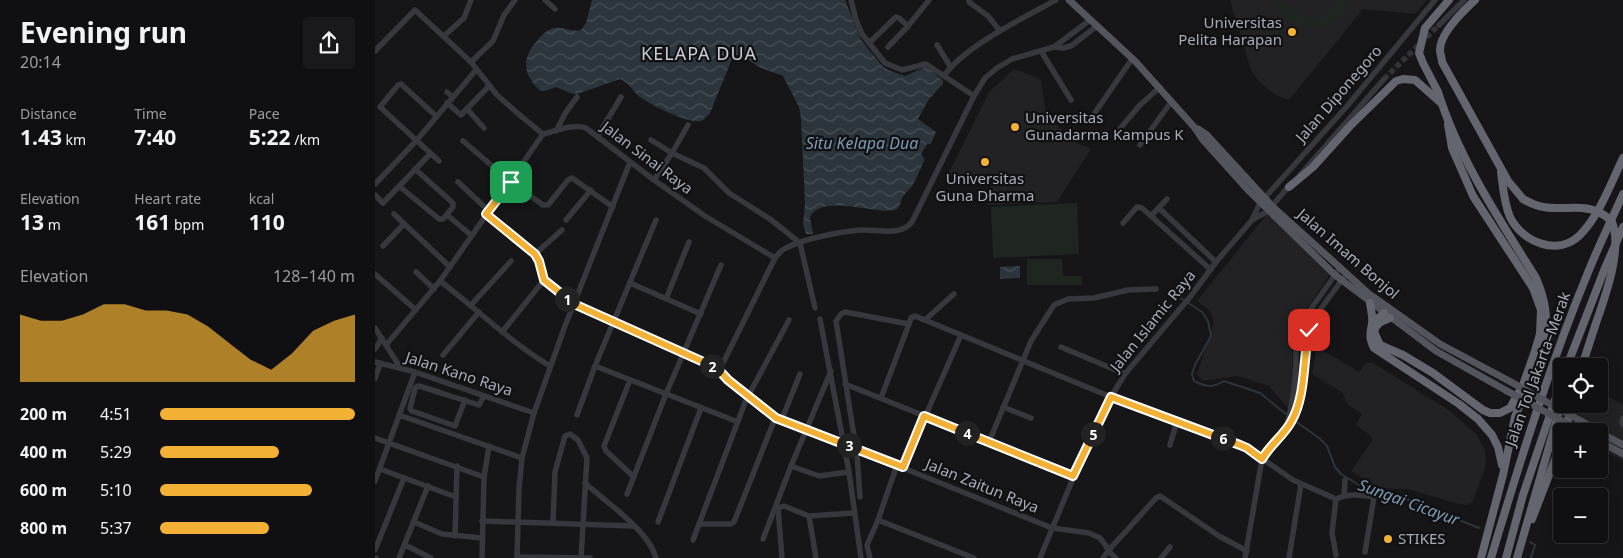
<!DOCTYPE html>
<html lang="en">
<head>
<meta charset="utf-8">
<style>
  :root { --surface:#101012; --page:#19191b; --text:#f1f3f6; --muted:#9c9d9f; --line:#303032; --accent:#f2b134 }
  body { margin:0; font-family:"Noto Sans",sans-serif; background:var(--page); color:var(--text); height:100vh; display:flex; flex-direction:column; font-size:19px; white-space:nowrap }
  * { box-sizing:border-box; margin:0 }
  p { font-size:16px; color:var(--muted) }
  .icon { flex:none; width:28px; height:28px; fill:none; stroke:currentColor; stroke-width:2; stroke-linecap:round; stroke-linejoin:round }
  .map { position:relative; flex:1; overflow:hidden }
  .drawer { display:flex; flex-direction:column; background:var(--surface); width:375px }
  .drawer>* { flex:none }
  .controls { position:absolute; left:1178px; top:358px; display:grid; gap:10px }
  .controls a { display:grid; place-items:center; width:55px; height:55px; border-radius:5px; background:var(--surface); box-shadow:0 2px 12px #0003,0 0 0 1px var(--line); font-size:25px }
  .pin { position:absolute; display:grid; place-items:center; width:42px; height:42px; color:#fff; margin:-21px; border-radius:10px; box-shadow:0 2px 8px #0006 }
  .km { position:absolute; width:25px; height:25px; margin:-12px; border-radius:50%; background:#222; color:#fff; font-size:14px; line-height:25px; text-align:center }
  .round { display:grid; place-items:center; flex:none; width:52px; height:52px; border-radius:5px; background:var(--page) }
  .overview { display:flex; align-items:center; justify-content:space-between; height:85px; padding:0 20px }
  h1 { font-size:28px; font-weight:700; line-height:38px }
  .metrics { display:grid; grid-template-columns:repeat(3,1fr); gap:8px; height:85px; padding:5px 20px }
  .metrics div { display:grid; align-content:center }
  .metrics b { font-size:21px; font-weight:700 }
  .metrics small { font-size:14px; font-weight:400 }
  .metrics p { font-size:14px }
  .chart { height:140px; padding:10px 20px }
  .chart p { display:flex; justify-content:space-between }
  .chart svg { width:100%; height:90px; margin-top:5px; fill:var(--accent); opacity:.7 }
  ul { padding:0 20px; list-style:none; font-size:16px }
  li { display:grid; grid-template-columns:80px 60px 1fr; align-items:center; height:38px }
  li i { height:12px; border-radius:6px; background:var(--accent) }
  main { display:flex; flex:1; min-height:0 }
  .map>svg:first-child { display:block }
</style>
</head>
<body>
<main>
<section class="drawer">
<div class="overview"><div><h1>Evening run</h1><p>20:14</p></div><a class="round"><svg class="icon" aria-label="share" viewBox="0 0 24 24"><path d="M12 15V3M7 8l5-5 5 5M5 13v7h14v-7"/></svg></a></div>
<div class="metrics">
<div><p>Distance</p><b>1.43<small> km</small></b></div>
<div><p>Time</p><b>7:40</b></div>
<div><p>Pace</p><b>5:22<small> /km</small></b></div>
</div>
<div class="metrics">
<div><p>Elevation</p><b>13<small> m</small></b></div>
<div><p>Heart rate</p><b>161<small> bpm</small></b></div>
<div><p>kcal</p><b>110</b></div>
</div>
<div class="chart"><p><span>Elevation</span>128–140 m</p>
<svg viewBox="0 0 160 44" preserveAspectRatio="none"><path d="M0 44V11L10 14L20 14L30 11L40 6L50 6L60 9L70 9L80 11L90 17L100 25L110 33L120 38L130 30L140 19L150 14L160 11V44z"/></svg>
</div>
<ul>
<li><b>200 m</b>4:51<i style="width:100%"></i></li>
<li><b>400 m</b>5:29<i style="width:61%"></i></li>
<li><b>600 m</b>5:10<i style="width:78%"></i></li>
<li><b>800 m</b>5:37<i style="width:56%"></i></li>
</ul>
</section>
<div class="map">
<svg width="1248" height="558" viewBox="0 0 1248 558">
  <defs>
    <pattern id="water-waves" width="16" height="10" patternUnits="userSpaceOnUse" patternTransform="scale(1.25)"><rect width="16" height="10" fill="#2c353c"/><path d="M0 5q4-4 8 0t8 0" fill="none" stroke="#485056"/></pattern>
  </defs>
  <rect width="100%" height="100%" fill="#161618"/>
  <!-- built -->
  <g fill="#222225">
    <path d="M855,0H1052L1040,14L988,9L914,100L901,95L891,88L884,82L876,70Z"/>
    <path d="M639,69L666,79L671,116L702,143L716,149L682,202L613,205L616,185L573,175L614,92Z"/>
    <path d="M893,213L955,274L924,321L917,346L918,378L916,412L894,386L862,376L827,381L822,374L839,322L835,311L822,301Z"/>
    <path d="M942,347L984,372L991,363H998L1075,411L1101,434L1110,450L1111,465L1097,503L1091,505L1080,503L1033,489H1018L1002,487L976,471L997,441L996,436L981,425L987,414L972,404L968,393L937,374Z"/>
    <path d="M1224,391L1248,405V461L1224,448V431H1202L1205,404H1224Z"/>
  </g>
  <!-- green -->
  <g fill="#1e261f">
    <path d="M896,0H907C919,10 928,19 944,20L965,0H977C971,20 947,32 927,25C916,21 905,8 896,0Z"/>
    <path d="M702,203L704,254L618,258L616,207Z"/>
    <path d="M652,259H687L688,276H707V285H652Z"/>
  </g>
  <!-- water -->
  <g fill="url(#water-waves)">
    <path d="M217,0H470L486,40L508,67L513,70L530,76L550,67L555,69L568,81V84L554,99L543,119L561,132L556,144H552L546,154L549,158V161C545,169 542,178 537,186C534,190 530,193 527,198C526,201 525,206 523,208C511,219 448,191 435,217L438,234H431L428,224L430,203L426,119L424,107L408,76L384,67L365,55H360L357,59L335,113C332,116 330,119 326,121C313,124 276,105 265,97C258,92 254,82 245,79L202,94L195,93L181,87L170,91H166C148,76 146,58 162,41C166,36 170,31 176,29C187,25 197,33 206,30L211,23Z"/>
    <path d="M645,266V278L625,279V267Z"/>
  </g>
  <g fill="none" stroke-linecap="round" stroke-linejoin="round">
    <!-- stream -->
    <g stroke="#2c353c" stroke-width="2">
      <path d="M795,291L827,312L833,321L836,336L820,365L817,374L819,381C831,387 838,388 849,381L885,393L912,415"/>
      <path d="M920,421L944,438L952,446L960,467L966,474L990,489L1000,494L1035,500L1104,528"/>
      <path d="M1155,542L1160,545L1156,558"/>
    </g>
    <!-- minor-tunnel -->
    <path stroke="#333438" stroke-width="5.5" stroke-dasharray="5.5 3" stroke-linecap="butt" d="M1009,79L1064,25"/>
    <!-- minor -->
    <g stroke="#37383d" stroke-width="5.5">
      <path d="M170,0L180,9"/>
      <path d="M476,0L481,20L487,34L510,63L527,70L551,64L599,96"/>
      <path d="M594,0V2L613,16L625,31"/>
      <path d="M1064,25L1089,0"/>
      <path d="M69,36L89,18L96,0"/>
      <path d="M494,43L521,17L524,18L533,26L554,0"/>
      <path d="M562,45L575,66"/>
      <path d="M513,47L533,26"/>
      <path d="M679,47L715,20"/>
      <path d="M0,51L40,10L96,62L122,95L140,111L168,134"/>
      <path d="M666,51L696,100"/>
      <path d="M96,62L118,41L129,15L140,0"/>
      <path d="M569,76C588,47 650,17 681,0"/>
      <path d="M72,92L78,97"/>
      <path d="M72,103L86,115L114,86"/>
      <path d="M92,109L109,128"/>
      <path d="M719,114L757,59"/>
      <path d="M61,116L26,84L23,85L5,107L64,161"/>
      <path d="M313,125L297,153L329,168L354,193L395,219L425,243L440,308"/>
      <path d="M181,131L191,112L202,97"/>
      <path d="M743,131L764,106L785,87"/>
      <path d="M222,137L246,97"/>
      <path d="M276,140L297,153L279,180"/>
      <path d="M88,141L136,182L168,205H173L193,180L197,178L238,207"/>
      <path d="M765,145L796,102"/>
      <path d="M925,175L1009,79"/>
      <path d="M83,182L114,211"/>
      <path d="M0,184L41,141L101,70"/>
      <path d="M24,186L64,219H68L78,207V203L40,169"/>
      <path d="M0,195L8,203L55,154"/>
      <path d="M792,199L776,216L835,269"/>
      <path d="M897,206L915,185"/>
      <path d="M784,208L841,262"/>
      <path d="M19,214L75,267"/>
      <path d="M111,214L160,254L164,261L169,280L199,304L344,371"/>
      <path d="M72,215L96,235"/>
      <path d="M191,220L216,190"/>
      <path d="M877,220L893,211"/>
      <path d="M748,223L762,207L767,208L776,216"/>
      <path d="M8,246L29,224"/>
      <path d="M160,254L187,230"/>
      <path d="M41,272L59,289"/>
      <path d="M0,274L41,310"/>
      <path d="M65,281C102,309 135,342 175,366"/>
      <path d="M255,283L326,314"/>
      <path d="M291,299L314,242"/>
      <path d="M96,305L136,261"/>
      <path d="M445,319L474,472L486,558"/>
      <path d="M551,319L579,294"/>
      <path d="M0,328L25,367"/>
      <path d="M127,332L169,280"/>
      <path d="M11,345L65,281L168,134C181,131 199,123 211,128L279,180L330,216L400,258"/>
      <path d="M686,347L750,374"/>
      <path d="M0,349L7,338"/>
      <path d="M68,355L104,312"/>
      <path d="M0,362L40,372L159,413"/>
      <path d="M220,366L363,422"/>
      <path d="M344,368L354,378L401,416L432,427L481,449L677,528L714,533L725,538L731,546L733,551L781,498L785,496L844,536L872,551"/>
      <path d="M342,369L347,365L400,258C403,254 406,250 411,248C428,239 467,231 486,230C503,229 525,237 537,222L599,96L610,78L622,68L637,59L679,47L688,48L696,46L722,26"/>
      <path d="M0,378L5,364"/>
      <path d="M255,380L229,446L231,451L259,477"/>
      <path d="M470,384L699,476"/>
      <path d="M506,398L534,324"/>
      <path d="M90,400L80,426L37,411L35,409L40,388L43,386H44C64,392 84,399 104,405L109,396"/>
      <path d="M628,407L656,418"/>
      <path d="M24,415L147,458"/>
      <path d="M202,415L220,366L281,220"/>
      <path d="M1248,418L1247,422L1248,425"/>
      <path d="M407,419L425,374"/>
      <path d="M912,424C917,406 920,386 921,367C921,354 920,341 923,327L965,268"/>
      <path d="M0,438L109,477"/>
      <path d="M614,442L656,341L679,305L693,299L719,298L753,290L781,289"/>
      <path d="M795,445L802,421"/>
      <path d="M416,466L444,476L474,472"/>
      <path d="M528,467L586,335"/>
      <path d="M5,469L81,497"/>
      <path d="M0,481L40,372"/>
      <path d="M210,483C231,502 274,531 281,558"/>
      <path d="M252,494L291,394L346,265"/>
      <path d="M969,496L970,480"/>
      <path d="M485,497L482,455L461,321L466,314L470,312L534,324L536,318L540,316L736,397L872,448L918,480L961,499L957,533L961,555"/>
      <path d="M961,499C974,493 986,495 999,497L990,552"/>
      <path d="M403,508L409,506L434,516L479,513"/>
      <path d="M403,508L407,558"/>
      <path d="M434,516L441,558"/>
      <path d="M503,520L599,558"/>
      <path d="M107,521L258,526"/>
      <path d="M39,522L67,534L107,538"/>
      <path d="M178,522L180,472L190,436L195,434L203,440L212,458L206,558"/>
      <path d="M283,522L326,408"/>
      <path d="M324,524H356L359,522L401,416"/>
      <path d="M80,536L82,466"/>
      <path d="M388,539L416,466L456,371"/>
      <path d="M318,540L371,400L414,320"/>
      <path d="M30,545L56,558"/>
      <path d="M0,550L29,478"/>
      <path d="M142,557L215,558"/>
      <path d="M0,558H1"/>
      <path d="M24,558L53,486"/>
      <path d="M107,558L109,477L114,446"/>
      <path d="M142,558L144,488L147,458L159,413L190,326L255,162"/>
      <path d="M495,558L492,545L503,520L522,465"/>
      <path d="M665,558L699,476L736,397L750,374L815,297L841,262L877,220L885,203L973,105L1060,0"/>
      <path d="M728,558L733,551L741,558"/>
      <path d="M786,558L795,547"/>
      <path d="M870,558L887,459L915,424L919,417L927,381L934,330L942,314L969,277"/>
      <path d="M914,558L926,484"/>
    </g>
    <!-- major -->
    <g stroke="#53555c" stroke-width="7">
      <path d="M694,0L760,61L820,128L828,140L873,190L960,275L1061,351L1132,391"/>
      <path d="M823,129L832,135L897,206L993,293L1065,344L1136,382"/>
      <path d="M1206,421L1223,431"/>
      <path d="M1224,432L1248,445"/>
      <path d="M1224,441L1248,454"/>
    </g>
    <!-- highway -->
    <g stroke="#63666e" stroke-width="8">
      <path d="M1100,0C1088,11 1065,33 1065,50C1065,54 1067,58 1067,62L1133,181L1148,199"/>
      <path d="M1063,92C1084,159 1124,219 1161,278C1170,299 1174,318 1168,340"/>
      <path d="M1126,172C1128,187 1129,203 1135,217C1147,242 1183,257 1205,235C1224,216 1236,183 1248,158"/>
      <path d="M914,187L938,167L975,126L1017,85L1021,81L1028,79L1040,80L1065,102"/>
      <path d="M995,303C996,310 998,317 997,324C995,334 994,338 999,348L1084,404L1103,419L1117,435L1123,447L1127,465"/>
      <path d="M1015,318C1007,321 1001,323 999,332L1005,345L1028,355L1058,373L1108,410L1115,413H1125L1135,408L1148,385L1160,351L1165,334L1166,310L1158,288L1098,196L1077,148L1073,124"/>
      <path d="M997,324L1009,313"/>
      <path d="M1192,366L1230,268L1248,227"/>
      <path d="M1207,366L1220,326"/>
      <path d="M1190,431L1197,404"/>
      <path d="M1157,519L1186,444"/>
      <path d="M1106,558L1128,475L1140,417L1149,394"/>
      <path d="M1116,558C1145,461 1175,364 1214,270C1224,245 1237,219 1248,194"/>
      <path d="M1131,558L1148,495L1186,382"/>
      <path d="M1142,558L1182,419L1186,398"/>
    </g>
    <!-- major-bridge -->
    <g stroke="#53555c" stroke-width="7">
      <path d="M1136,382L1206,421"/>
      <path d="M1132,391L1202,429"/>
    </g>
    <!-- highway-bridge -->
    <g stroke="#63666e" stroke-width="8">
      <path d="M1063,92L1048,63L1044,53L1050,28L1074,0"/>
      <path d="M1148,199C1170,212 1183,207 1207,208C1219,209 1229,213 1237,222C1248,249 1230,297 1220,326"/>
    </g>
  </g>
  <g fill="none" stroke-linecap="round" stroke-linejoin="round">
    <!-- route casing -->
    <g stroke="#fff" stroke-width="10">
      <path id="route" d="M136,182L111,214L160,254L164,261L169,280L199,304L342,368L353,380L401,418L528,467L549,416L698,476L736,397L865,445L872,448L887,459C895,445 909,435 916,422C931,397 928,358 934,330"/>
    </g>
    <!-- route -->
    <use href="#route" stroke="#f2b134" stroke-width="6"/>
  </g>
  <!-- markers -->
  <g fill="#f2b134" stroke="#111113" stroke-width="2">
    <circle cx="917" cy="32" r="5"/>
    <circle cx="640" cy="127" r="5"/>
    <circle cx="610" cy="162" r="5"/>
    <circle cx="1013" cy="539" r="5"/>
  </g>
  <g text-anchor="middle" stroke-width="4.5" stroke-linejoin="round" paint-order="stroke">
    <!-- poi labels -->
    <g font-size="15" fill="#a8adb8" stroke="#111113" text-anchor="start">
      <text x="907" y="28" text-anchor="end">Universitas<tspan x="907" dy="17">Pelita Harapan</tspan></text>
      <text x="650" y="123">Universitas<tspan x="650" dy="17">Gunadarma Kampus K</tspan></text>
      <text x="610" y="184" text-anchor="middle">Universitas<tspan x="610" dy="17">Guna Dharma</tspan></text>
      <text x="1023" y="544">STIKES</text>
    </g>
    <!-- street labels -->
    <g font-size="15" fill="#a8adb8" stroke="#111113">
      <text transform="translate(964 94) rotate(-49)" y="5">Jalan Diponegoro</text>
      <text transform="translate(272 158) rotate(37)" y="5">Jalan Sinai Raya</text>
      <text transform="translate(973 254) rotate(41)" y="5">Jalan Imam Bonjol</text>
      <text transform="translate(778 321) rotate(-51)" y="5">Jalan Islamic Raya</text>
      <text transform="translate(1163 369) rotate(-70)" y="5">Jalan Tol Jakarta–Merak</text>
      <text transform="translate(84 374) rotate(18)" y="5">Jalan Kano Raya</text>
      <text transform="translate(607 486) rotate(22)" y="5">Jalan Zaitun Raya</text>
    </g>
    <!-- water labels -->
    <g font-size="16" font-style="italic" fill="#7f9bb3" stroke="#111113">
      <text x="487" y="149">Situ Kelapa Dua</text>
      <text transform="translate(1034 502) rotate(20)" y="6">Sungai Cicayur</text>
    </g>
    <!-- quarter labels -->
    <g font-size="18" letter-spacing="1" fill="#c9ccd4" stroke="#111113">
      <text x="324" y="60">KELAPA DUA</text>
    </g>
  </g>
</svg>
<div class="controls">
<a><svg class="icon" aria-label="locate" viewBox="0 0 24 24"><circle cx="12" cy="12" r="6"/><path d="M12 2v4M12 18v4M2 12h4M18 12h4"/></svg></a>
<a>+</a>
<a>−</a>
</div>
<div class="pin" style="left:136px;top:182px;background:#1e9e55"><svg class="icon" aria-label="arrive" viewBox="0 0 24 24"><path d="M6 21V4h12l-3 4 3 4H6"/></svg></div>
<div class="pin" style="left:934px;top:330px;background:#d93025"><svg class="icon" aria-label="check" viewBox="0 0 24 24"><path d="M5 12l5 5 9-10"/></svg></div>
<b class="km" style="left:192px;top:299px">1</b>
<b class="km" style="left:337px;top:366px">2</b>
<b class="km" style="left:474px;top:445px">3</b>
<b class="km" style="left:592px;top:433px">4</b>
<b class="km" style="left:718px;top:434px">5</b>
<b class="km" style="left:848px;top:438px">6</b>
</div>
</main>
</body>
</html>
